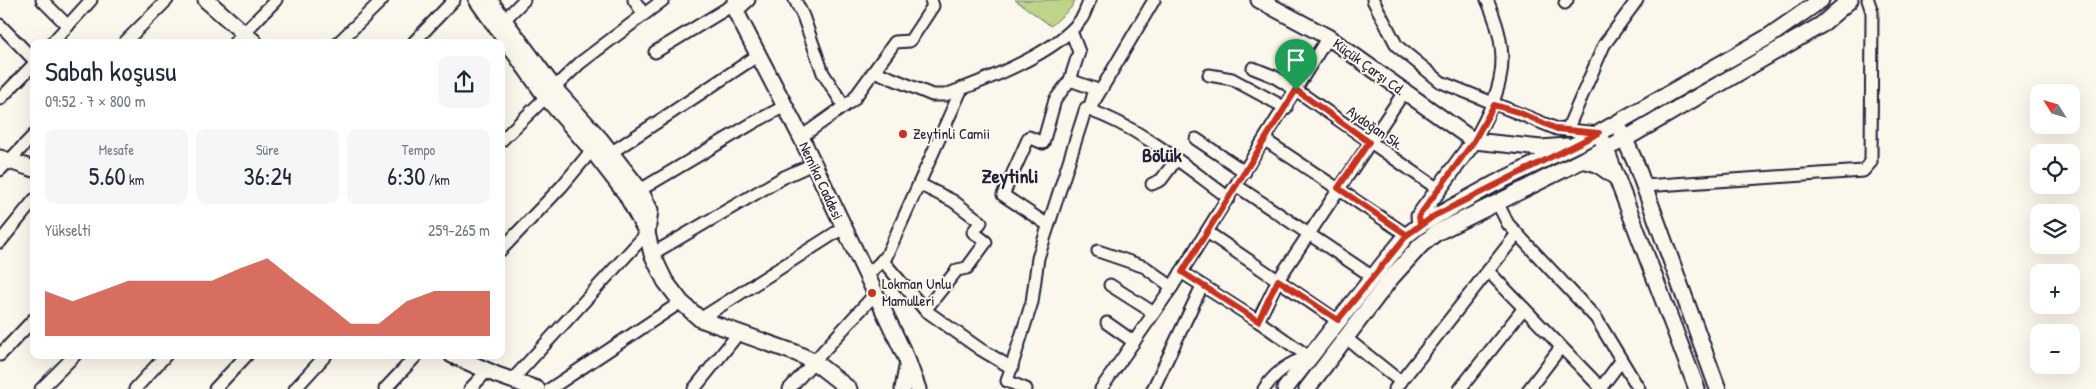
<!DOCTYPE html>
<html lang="tr">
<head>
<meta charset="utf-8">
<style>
  :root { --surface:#fff; --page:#f6f6f7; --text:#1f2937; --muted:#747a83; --accent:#c8321e }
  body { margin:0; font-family:"Patrick Hand",sans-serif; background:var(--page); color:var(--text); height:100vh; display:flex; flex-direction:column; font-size:19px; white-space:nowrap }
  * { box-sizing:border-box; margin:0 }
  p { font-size:16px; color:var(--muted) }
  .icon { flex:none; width:28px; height:28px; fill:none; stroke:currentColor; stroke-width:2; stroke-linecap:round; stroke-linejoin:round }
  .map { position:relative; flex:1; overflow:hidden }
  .details { position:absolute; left:30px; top:39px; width:475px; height:320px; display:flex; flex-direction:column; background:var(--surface); border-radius:10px; box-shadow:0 5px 20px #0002 }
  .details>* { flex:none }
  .needle { width:32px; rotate:307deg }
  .tools { position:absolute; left:2030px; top:84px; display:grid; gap:10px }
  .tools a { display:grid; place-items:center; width:50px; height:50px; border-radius:10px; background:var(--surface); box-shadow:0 5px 20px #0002; font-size:25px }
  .pin { position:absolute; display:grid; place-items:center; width:42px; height:42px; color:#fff; margin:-51px -21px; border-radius:50% 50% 50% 0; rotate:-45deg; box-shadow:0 0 5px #0007 }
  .pin .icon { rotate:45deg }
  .round { display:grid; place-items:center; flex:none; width:52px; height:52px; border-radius:10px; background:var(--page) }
  .overview { display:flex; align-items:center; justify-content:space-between; height:85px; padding:0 15px }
  h1 { font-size:28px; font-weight:600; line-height:38px }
  .figures { display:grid; grid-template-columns:repeat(3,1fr); gap:8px; height:85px; padding:5px 15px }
  .figures div { display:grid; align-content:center; border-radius:10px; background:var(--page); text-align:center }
  .figures b { font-size:25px; font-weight:600 }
  .figures small { font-size:14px; font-weight:400 }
  .figures p { font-size:14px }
  .chart { height:140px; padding:10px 15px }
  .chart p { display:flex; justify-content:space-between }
  .chart svg { width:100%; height:90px; margin-top:5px; fill:var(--accent); opacity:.7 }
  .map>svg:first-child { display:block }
</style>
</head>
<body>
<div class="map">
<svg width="2096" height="389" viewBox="0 0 2096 389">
  <rect width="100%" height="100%" fill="#fbf7ec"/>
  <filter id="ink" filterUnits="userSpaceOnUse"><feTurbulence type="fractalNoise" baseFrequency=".02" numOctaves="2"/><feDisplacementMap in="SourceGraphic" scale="10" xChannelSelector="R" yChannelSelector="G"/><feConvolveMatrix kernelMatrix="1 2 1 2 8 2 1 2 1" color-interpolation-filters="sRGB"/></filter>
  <g filter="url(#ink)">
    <!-- park -->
    <path fill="#bdd48a" stroke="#707b62" d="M1015,0H1075L1071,8L1051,26Z"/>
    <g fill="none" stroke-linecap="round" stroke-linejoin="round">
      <!-- street casing -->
      <g stroke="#22223b" stroke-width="15">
        <g id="street">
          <path d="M42,0L68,26"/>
          <path d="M634,0L643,13"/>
          <path d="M795,0L803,16L823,73L844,106"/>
          <path d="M1373,0L1397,46L1441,82L1557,129L1599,133"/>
          <path d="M1565,3L1567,0"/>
          <path d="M736,12L749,0"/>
          <path d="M504,20L524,0"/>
          <path d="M0,25L34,60"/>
          <path d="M53,42L91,0"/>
          <path d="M125,42L167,0"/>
          <path d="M235,42L276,0"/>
          <path d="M339,42L382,0"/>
          <path d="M414,42L454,0"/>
          <path d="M655,52L736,3"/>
          <path d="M1253,68L1273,76L1296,90L1438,189"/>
          <path d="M874,71L932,95H945C984,81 1058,53 1082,18C1085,13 1087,6 1090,0"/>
          <path d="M1209,75L1232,79L1286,108"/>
          <path d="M1070,80L1095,89L1089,110C1141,128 1185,166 1229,198"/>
          <path d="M554,88L580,63L663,0"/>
          <path d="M0,99L34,64"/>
          <path d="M1567,130L1604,45L1637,0"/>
          <path d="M801,137L853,100L895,42L910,41L933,6L931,0"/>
          <path d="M1196,139L1245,172"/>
          <path d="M1265,140L1407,235"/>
          <path d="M501,141L546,97"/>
          <path d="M1474,141C1503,88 1513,57 1487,0"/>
          <path d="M606,156L757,56"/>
          <path d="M0,170L34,135"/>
          <path d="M919,184L953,201L981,222L973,232L986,242L967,268L957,270L925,310"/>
          <path d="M1152,184L1161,180L1176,160"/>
          <path d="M1237,186L1373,277"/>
          <path d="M1644,186L1863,171L1871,162L1872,12L1868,0"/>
          <path d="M640,190L753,123L785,106"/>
          <path d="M1497,202L1508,224L1596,318L1639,389"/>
          <path d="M1048,225L1003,195L1029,137L1043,143L1055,100L1070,80L1079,52L1071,31"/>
          <path d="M1207,232L1338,321"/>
          <path d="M0,242L34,200"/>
          <path d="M501,250L562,186L597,144"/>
          <path d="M1098,251L1145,267L1172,287"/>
          <path d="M652,254L784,177L813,164"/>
          <path d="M882,260L925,310L980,349L1012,368"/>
          <path d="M1488,271L1601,388"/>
          <path d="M1181,272L1258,321L1309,357"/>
          <path d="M866,276L886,257L962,88"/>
          <path d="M1110,285L1154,313"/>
          <path d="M700,319L843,228"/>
          <path d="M1258,321L1278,280L1404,92"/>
          <path d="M1107,323L1134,342"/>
          <path d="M1346,338L1401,382"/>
          <path d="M0,355L34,319"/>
          <path d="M513,379L647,233"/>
          <path d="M41,389L75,355"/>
          <path d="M135,389L166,355"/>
          <path d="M215,389L247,355"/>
          <path d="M295,389L326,355"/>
          <path d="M385,389L417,355"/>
          <path d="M470,389L488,370"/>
          <path d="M550,389L681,302"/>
          <path d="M694,389L738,334"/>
          <path d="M789,389L875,294"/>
          <path d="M1026,389L1007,381L1032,302L1038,258L1086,108L1089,110L1154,0"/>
          <path d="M1101,389L1172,287L1328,37"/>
          <path d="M1153,389L1202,286"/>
          <path d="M1264,389C1276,372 1289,362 1309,357"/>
          <path d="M1395,389L1517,234"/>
          <path d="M1460,389L1524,308"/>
          <path d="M1529,389L1561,347"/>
          <path d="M1600,389L1621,361"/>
        </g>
      </g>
      <!-- secondary casing -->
      <g stroke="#22223b" stroke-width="19">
        <g id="secondary">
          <path d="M206,0L254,42"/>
          <path d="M477,0L546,97L592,150L626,194L647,233L652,254L665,281L681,302L700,319L796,353L813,361L849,389"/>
          <path d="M735,0L736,12L801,137L908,362L918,389"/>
          <path d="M1259,0L1328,37L1474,141L1541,148L1567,146"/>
          <path d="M492,4L554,88L601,140L640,190L650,210L647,233"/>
          <path d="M1621,131L1636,164L1718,389"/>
          <path d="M1602,139L1697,389"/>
          <path d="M0,158L34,169"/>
          <path d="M1583,160L1597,164L1617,178"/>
          <path d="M1420,225L1419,216L1474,141"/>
          <path d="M452,355L497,375L537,389"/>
          <path d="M903,389L908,362"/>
          <path d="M1285,389L1384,263L1407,235L1420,225L1494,184L1599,133L1768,37L1821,0"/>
          <path d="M1307,389L1391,278L1421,245L1436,233L1625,139L1821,25L1850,0"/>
        </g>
      </g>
      <!-- street -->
      <use href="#street" stroke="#fbf7ec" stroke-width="11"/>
      <!-- secondary -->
      <use href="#secondary" stroke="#fbf7ec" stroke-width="15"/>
    </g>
  </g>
  <g fill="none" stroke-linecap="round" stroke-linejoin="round" filter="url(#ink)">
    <!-- route casing -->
    <g stroke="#fff" stroke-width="10">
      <path id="route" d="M1296,90L1182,272L1258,321L1278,280L1338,320L1407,235L1420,225L1419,216L1474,141L1494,105L1518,112L1557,129L1599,133L1434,216L1407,235L1338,188L1369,142L1296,90"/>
    </g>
    <!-- route -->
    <use href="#route" stroke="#c8321e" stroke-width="6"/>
  </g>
  <!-- markers -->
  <g fill="#c8321e" stroke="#fbf7ec" stroke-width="2">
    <circle cx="903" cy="134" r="5"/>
    <circle cx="872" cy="293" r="5"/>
  </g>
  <g text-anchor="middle" stroke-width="4" stroke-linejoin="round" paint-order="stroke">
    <!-- street labels -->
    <g font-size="15" fill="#22223b" stroke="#fbf7ec">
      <text transform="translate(1369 67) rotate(36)" y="5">Küçük Çarşı Cd.</text>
      <text transform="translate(1375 128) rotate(35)" y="5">Aydoğan Sk.</text>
      <text transform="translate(821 181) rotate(65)" y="5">Nemika Caddesi</text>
    </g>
    <!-- poi labels -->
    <g font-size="15" fill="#22223b" stroke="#fbf7ec" text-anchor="start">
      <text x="913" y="139">Zeytinli Camii</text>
      <text x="882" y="289">Lokman Unlu<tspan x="882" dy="17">Mamulleri</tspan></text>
    </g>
    <!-- district labels -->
    <g font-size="20" font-weight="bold" fill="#22223b" stroke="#fbf7ec">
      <text x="1162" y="162">Bölük</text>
      <text x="1010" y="183">Zeytinli</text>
    </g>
  </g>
</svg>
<div class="tools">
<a><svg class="needle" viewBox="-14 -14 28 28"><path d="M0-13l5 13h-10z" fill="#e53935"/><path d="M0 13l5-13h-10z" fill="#747a83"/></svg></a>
<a><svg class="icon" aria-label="locate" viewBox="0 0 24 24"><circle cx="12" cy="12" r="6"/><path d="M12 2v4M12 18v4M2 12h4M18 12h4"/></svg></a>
<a><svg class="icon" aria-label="layers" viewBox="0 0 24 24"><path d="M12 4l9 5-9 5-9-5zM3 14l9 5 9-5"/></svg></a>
<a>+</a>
<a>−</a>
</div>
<div class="pin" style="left:1296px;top:90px;background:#1e9e55"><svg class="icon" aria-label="arrive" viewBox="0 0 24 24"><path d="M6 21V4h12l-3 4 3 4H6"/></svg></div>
<section class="details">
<div class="overview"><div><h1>Sabah koşusu</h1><p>09:52 · 7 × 800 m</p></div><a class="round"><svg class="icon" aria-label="share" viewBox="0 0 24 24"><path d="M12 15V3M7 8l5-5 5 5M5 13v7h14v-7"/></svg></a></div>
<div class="figures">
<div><p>Mesafe</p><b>5.60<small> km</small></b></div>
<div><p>Süre</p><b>36:24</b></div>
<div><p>Tempo</p><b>6:30<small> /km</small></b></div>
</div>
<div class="chart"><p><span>Yükselti</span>259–265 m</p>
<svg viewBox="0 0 160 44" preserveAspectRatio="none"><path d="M0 44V22L10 27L20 22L30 17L40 17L50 17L60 17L70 11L80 6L90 17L100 27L110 38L120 38L130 27L140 22L150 22L160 22V44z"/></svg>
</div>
</section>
</div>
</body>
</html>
